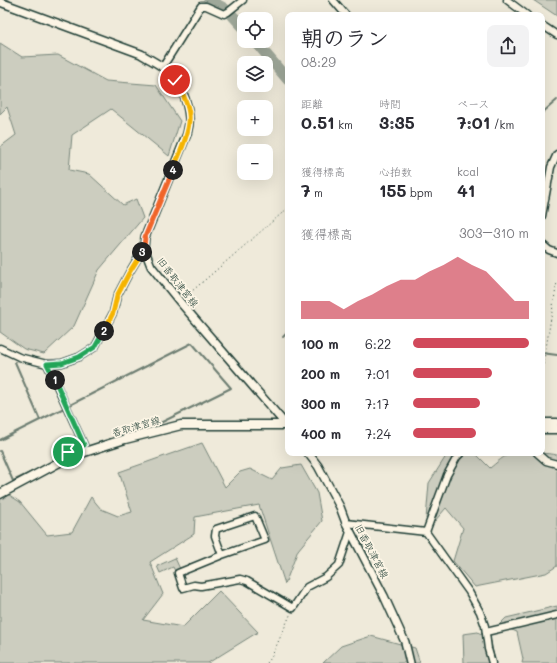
<!DOCTYPE html>
<html lang="ja">
<head>
<meta charset="utf-8">
<style>
  :root { --surface:#fff; --page:#f2f2f3; --text:#2b2b33; --muted:#7c7c81; --accent:#d1495b }
  body { margin:0; font-family:Mali,"Klee One",sans-serif; background:var(--page); color:var(--text); height:100vh; display:flex; flex-direction:column; font-size:15px; white-space:nowrap }
  * { box-sizing:border-box; margin:0 }
  p { font-size:13px; color:var(--muted) }
  .icon { flex:none; width:22px; height:22px; fill:none; stroke:currentColor; stroke-width:2; stroke-linecap:round; stroke-linejoin:round }
  .map { position:relative; flex:1; overflow:hidden }
  .side { position:absolute; left:285px; top:12px; width:260px; height:444px; display:flex; flex-direction:column; background:var(--surface); border-radius:8px; box-shadow:0 4px 16px #0002 }
  .side>* { flex:none }
  .controls { position:absolute; left:237px; top:12px; display:grid; gap:8px }
  .controls a { display:grid; place-items:center; width:36px; height:36px; border-radius:8px; background:var(--surface); box-shadow:0 4px 16px #0002; font-size:20px }
  .pin { position:absolute; display:grid; place-items:center; width:34px; height:34px; color:#fff; margin:-17px; border:2px solid #fff; border-radius:50%; box-shadow:0 1px 4px #0007 }
  .km { position:absolute; width:20px; height:20px; margin:-10px; border-radius:50%; background:#222; color:#fff; font-size:11px; line-height:20px; text-align:center }
  .round { display:grid; place-items:center; flex:none; width:42px; height:42px; border-radius:8px; background:var(--page) }
  .summary { display:flex; align-items:center; justify-content:space-between; height:68px; padding:0 16px }
  h1 { font-size:22px; font-weight:700; line-height:30px }
  .metrics { display:grid; grid-template-columns:repeat(3,1fr); gap:6px; height:68px; padding:4px 16px }
  .metrics div { display:grid; align-content:center }
  .metrics b { font-size:17px; font-weight:700 }
  .metrics small { font-size:11px; font-weight:400 }
  .metrics p { font-size:11px }
  .chart { height:112px; padding:8px 16px }
  .chart p { display:flex; justify-content:space-between }
  .chart svg { width:100%; height:72px; margin-top:4px; fill:var(--accent); opacity:.7 }
  ul { padding:0 16px; list-style:none; font-size:13px }
  li { display:grid; grid-template-columns:64px 48px 1fr; align-items:center; height:30px }
  li i { height:10px; border-radius:5px; background:var(--accent) }
  .map>svg:first-child { display:block }
</style>
</head>
<body>
<div class="map">
<svg width="557" height="663" viewBox="0 0 557 663">
  <rect width="100%" height="100%" fill="#efeada"/>
  <filter id="ink" filterUnits="userSpaceOnUse"><feTurbulence type="fractalNoise" baseFrequency=".025" numOctaves="2"/><feDisplacementMap in="SourceGraphic" scale="8" xChannelSelector="R" yChannelSelector="G"/><feConvolveMatrix kernelMatrix="1 2 1 2 8 2 1 2 1" color-interpolation-filters="sRGB"/></filter>
  <g filter="url(#ink)">
    <!-- green -->
    <g fill="#cccdbf" stroke="#76857a">
      <path d="M533,0H557V16Z"/>
      <path d="M0,43L22,57L58,55L106,81L156,85L180,121L169,156L111,109L72,135L69,170L89,174L123,205L136,199L143,218L99,270L74,326L44,354L24,349L0,332V147L16,135L7,107L0,114Z"/>
      <path d="M202,443L225,487L240,472L250,469L272,480L282,468L301,465L317,493L322,521L298,550L285,584L259,505L195,517L194,534L150,562L163,594L143,620L183,627L219,591L258,632L208,663H0V489L20,502L47,535L72,532L91,497L101,509L118,516L132,512L119,472Z"/>
      <path d="M448,453H475L490,468C495,464 506,454 512,453C518,452 551,453 557,455V566L546,573L475,587L453,561L463,528L446,508L434,522L426,519L429,483Z"/>
      <path d="M175,558L180,569L175,571L173,567L160,573L157,566Z"/>
      <path d="M557,606V663H522L523,659L517,632L499,625L506,618Z"/>
      <path d="M478,632L491,641L495,663H464L463,634Z"/>
      <path d="M371,636L415,648L420,663H323L341,646Z"/>
    </g>
    <g fill="none" stroke-linecap="round" stroke-linejoin="round">
      <!-- stream -->
      <g stroke="#6c7d71" stroke-width="2">
        <path d="M542,113L557,100"/>
        <path d="M283,337L288,332"/>
        <path d="M542,353L557,355"/>
        <path d="M15,362L40,420"/>
        <path d="M68,406L192,343L231,388L148,429"/>
        <path d="M0,440L64,408"/>
        <path d="M0,451L13,481L34,471"/>
      </g>
      <!-- river -->
      <g stroke="#9fa89a" stroke-width="11">
        <path d="M209,0L224,8"/>
        <path d="M233,16L244,28"/>
        <path d="M255,41L288,80"/>
      </g>
      <!-- minor casing -->
      <g stroke="#1f3d34" stroke-width="9">
        <g id="minor">
          <path d="M333,0L346,15"/>
          <path d="M507,0L527,15"/>
          <path d="M542,25L557,35"/>
          <path d="M162,68L201,6H206L224,14L228,12L243,0"/>
          <path d="M542,216L551,167L557,154"/>
          <path d="M542,244L549,250L557,253"/>
          <path d="M0,348L19,357L47,364L62,363L79,357L95,347L113,313L117,296L129,273L144,248"/>
          <path d="M47,364L84,445L68,452L69,457"/>
          <path d="M542,422H557"/>
          <path d="M537,453L546,461L557,464"/>
          <path d="M346,523L426,532L469,592L480,612L485,626L488,649L492,663"/>
          <path d="M426,532L447,475L457,457L461,453"/>
          <path d="M222,555L215,536L216,529L255,516L265,540L222,555L178,573L183,588L194,585L201,586L240,579L247,581L293,608L307,587L326,577L339,565L350,532"/>
          <path d="M486,632L557,615"/>
        </g>
      </g>
      <!-- tertiary casing -->
      <g stroke="#1f3d34" stroke-width="10">
        <g id="tertiary">
          <path d="M0,2L141,54C150,60 162,65 170,73C181,84 188,103 189,118C190,123 188,129 187,134L145,237L144,248L151,266L180,302L288,427"/>
          <path d="M308,453L318,466L340,507L346,523L384,596L405,642L410,663"/>
        </g>
      </g>
      <!-- secondary casing -->
      <g stroke="#1f3d34" stroke-width="11">
        <g id="secondary">
          <path d="M542,429H557"/>
          <path d="M0,494L69,457L125,439L181,425H288"/>
        </g>
      </g>
      <!-- path -->
      <g stroke="#1f3d34" stroke-width="1" stroke-dasharray="1 3" stroke-linecap="butt">
        <path d="M184,298L288,208"/>
        <path d="M542,372L557,282"/>
        <path d="M267,663L271,658L291,613"/>
      </g>
      <!-- minor -->
      <use href="#minor" stroke="#fcf5e5" stroke-width="6"/>
      <!-- tertiary -->
      <use href="#tertiary" stroke="#fcf5e5" stroke-width="7"/>
      <!-- secondary -->
      <use href="#secondary" stroke="#fcf5e5" stroke-width="8"/>
    </g>
  </g>
  <g fill="none" stroke-linecap="round" stroke-linejoin="round" filter="url(#ink)">
    <!-- split-1 casing -->
    <g stroke="#fff" stroke-width="8">
      <path id="split-1" d="M55,380L84,445L68,452"/>
    </g>
    <!-- split-2 casing -->
    <g stroke="#fff" stroke-width="8">
      <path id="split-2" d="M55,380L47,364L62,363L79,357L95,347L104,331"/>
    </g>
    <!-- split-3 casing -->
    <g stroke="#fff" stroke-width="8">
      <path id="split-3" d="M104,331L113,313L117,296L129,273L142,252"/>
    </g>
    <!-- split-4 casing -->
    <g stroke="#fff" stroke-width="8">
      <path id="split-4" d="M142,252L144,248L145,237L173,170"/>
    </g>
    <!-- split-5 casing -->
    <g stroke="#fff" stroke-width="8">
      <path id="split-5" d="M173,170C179,154 188,138 189,122C191,108 182,92 175,80"/>
    </g>
    <!-- split-1 -->
    <use href="#split-1" stroke="#22a559" stroke-width="5"/>
    <!-- split-2 -->
    <use href="#split-2" stroke="#22a559" stroke-width="5"/>
    <!-- split-3 -->
    <use href="#split-3" stroke="#f5b400" stroke-width="5"/>
    <!-- split-4 -->
    <use href="#split-4" stroke="#f0652b" stroke-width="5"/>
    <!-- split-5 -->
    <use href="#split-5" stroke="#f5b400" stroke-width="5"/>
  </g>
  <g text-anchor="middle" stroke-width="3.5" stroke-linejoin="round" paint-order="stroke">
    <!-- street labels -->
    <g font-size="10" fill="#1f3d34" stroke="#fcf5e5">
      <text transform="translate(178 282) rotate(52)" y="4">旧香取津宮線</text>
      <text transform="translate(136 426) rotate(-16)" y="4">香取津宮線</text>
      <text transform="translate(372 551) rotate(62)" y="4">旧香取津宮線</text>
    </g>
  </g>
</svg>
<div class="controls">
<a><svg class="icon" aria-label="locate" viewBox="0 0 24 24"><circle cx="12" cy="12" r="6"/><path d="M12 2v4M12 18v4M2 12h4M18 12h4"/></svg></a>
<a><svg class="icon" aria-label="layers" viewBox="0 0 24 24"><path d="M12 4l9 5-9 5-9-5zM3 14l9 5 9-5"/></svg></a>
<a>+</a>
<a>−</a>
</div>
<div class="pin" style="left:68px;top:452px;background:#1e9e55"><svg class="icon" aria-label="arrive" viewBox="0 0 24 24"><path d="M6 21V4h12l-3 4 3 4H6"/></svg></div>
<div class="pin" style="left:175px;top:80px;background:#d93025"><svg class="icon" aria-label="check" viewBox="0 0 24 24"><path d="M5 12l5 5 9-10"/></svg></div>
<b class="km" style="left:55px;top:380px">1</b>
<b class="km" style="left:104px;top:331px">2</b>
<b class="km" style="left:142px;top:252px">3</b>
<b class="km" style="left:173px;top:170px">4</b>
<section class="side">
<div class="summary"><div><h1>朝のラン</h1><p>08:29</p></div><a class="round"><svg class="icon" aria-label="share" viewBox="0 0 24 24"><path d="M12 15V3M7 8l5-5 5 5M5 13v7h14v-7"/></svg></a></div>
<div class="metrics">
<div><p>距離</p><b>0.51<small> km</small></b></div>
<div><p>時間</p><b>3:35</b></div>
<div><p>ペース</p><b>7:01<small> /km</small></b></div>
</div>
<div class="metrics">
<div><p>獲得標高</p><b>7<small> m</small></b></div>
<div><p>心拍数</p><b>155<small> bpm</small></b></div>
<div><p>kcal</p><b>41</b></div>
</div>
<div class="chart"><p><span>獲得標高</span>303–310 m</p>
<svg viewBox="0 0 160 44" preserveAspectRatio="none"><path d="M0 44V33L10 33L20 33L30 38L40 33L50 29L60 24L70 20L80 20L90 15L100 11L110 6L120 11L130 15L140 24L150 33L160 33V44z"/></svg>
</div>
<ul>
<li><b>100 m</b>6:22<i style="width:100%"></i></li>
<li><b>200 m</b>7:01<i style="width:68%"></i></li>
<li><b>300 m</b>7:17<i style="width:58%"></i></li>
<li><b>400 m</b>7:24<i style="width:54%"></i></li>
</ul>
</section>
</div>
</body>
</html>
